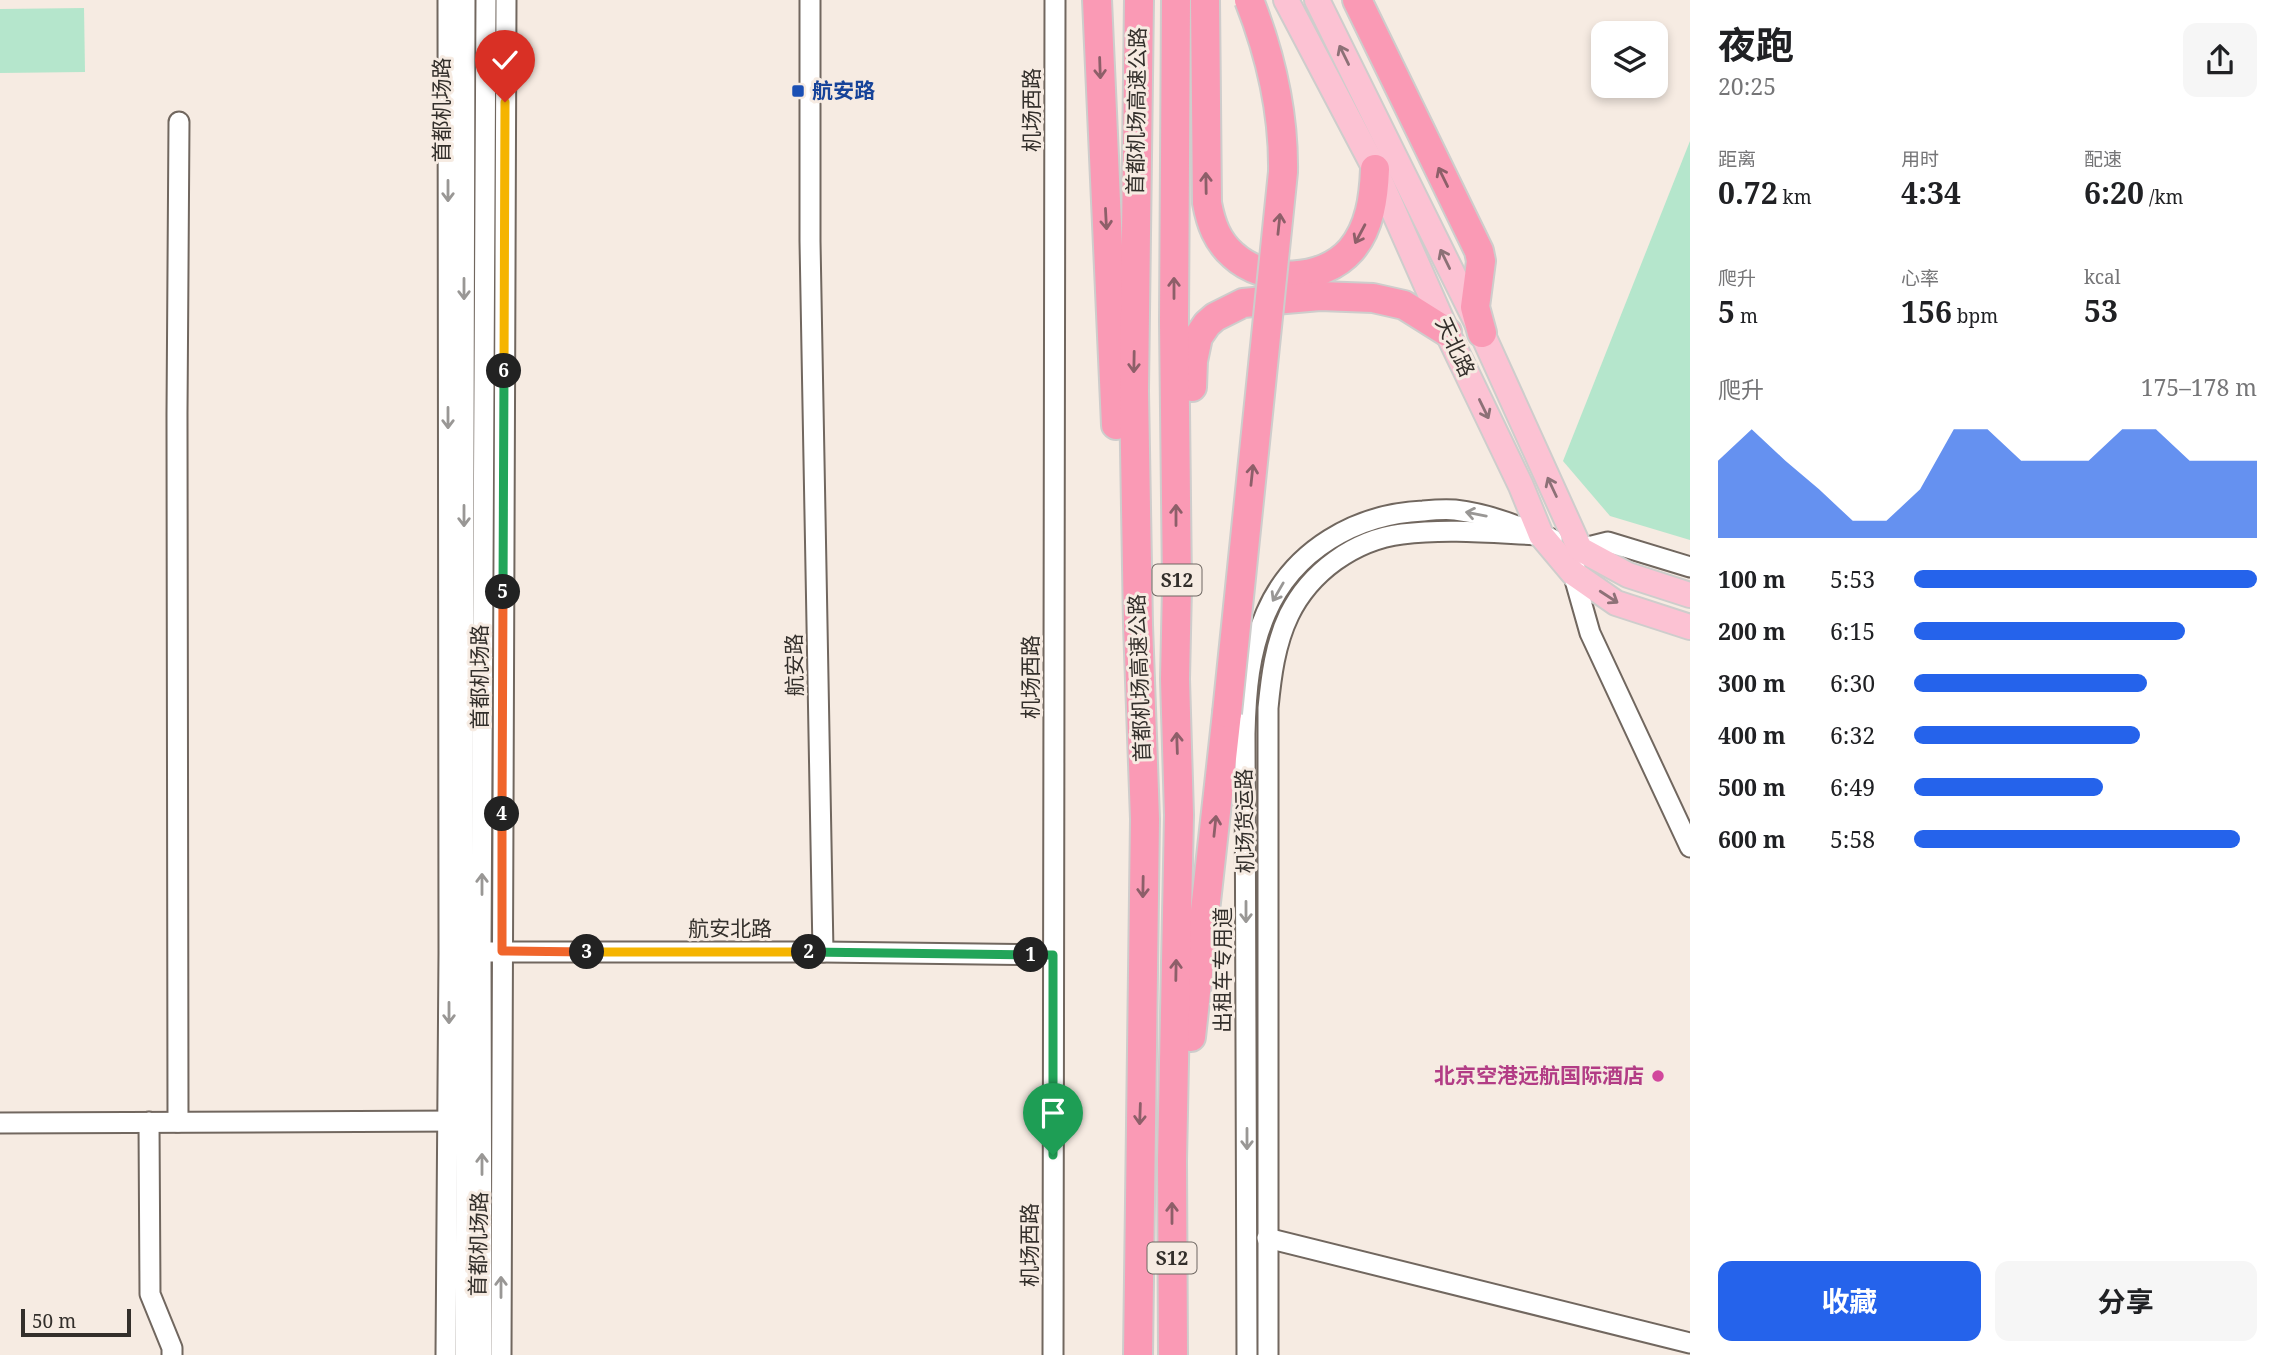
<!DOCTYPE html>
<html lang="zh">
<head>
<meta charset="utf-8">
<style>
  :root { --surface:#fff; --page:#f6f6f6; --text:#202124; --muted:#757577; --accent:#2563eb }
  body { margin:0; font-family:"Noto Serif","Noto Sans SC",serif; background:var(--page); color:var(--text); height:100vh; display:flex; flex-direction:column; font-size:26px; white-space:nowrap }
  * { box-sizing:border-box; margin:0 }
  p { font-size:23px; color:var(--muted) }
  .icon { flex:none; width:38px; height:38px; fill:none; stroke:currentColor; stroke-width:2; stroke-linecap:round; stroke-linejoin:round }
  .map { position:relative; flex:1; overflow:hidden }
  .drawer { display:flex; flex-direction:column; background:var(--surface); width:595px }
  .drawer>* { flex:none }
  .fabs { position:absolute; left:1591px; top:21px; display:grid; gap:14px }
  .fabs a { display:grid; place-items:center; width:77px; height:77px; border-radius:14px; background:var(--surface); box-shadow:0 4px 10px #0003; font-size:35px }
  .scale { position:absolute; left:21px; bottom:18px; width:110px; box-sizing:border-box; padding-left:7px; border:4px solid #332f2b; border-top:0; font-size:19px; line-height:24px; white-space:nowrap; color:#332f2b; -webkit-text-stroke:5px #f6ebe2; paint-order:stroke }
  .pin { position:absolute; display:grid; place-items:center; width:60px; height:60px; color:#fff; margin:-72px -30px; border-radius:50% 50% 50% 0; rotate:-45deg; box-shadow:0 0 7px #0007 }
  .pin .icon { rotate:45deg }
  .km { position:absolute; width:35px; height:35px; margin:-18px; border-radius:50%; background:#222; color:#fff; font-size:19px; line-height:35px; text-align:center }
  .round { display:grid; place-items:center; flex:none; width:74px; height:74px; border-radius:14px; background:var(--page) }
  .overview { display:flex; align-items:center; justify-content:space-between; height:119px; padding:0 28px }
  h1 { font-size:38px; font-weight:700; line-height:52px }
  .figures { display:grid; grid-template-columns:repeat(3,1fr); gap:10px; height:119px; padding:7px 28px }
  .figures div { display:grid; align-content:center }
  .figures b { font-size:30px; font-weight:700 }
  .figures small { font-size:19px; font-weight:400 }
  .figures p { font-size:19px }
  .chart { height:196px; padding:14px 28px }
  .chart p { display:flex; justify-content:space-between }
  .chart svg { width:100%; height:126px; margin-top:7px; fill:var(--accent); opacity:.7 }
  .primary-button { display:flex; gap:14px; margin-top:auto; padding:14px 28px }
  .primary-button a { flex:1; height:80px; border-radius:14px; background:var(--accent); color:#fff; font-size:28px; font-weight:700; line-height:80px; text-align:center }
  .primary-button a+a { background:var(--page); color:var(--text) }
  ul { padding:0 28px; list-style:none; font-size:23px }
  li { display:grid; grid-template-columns:112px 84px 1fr; align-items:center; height:52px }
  li i { height:18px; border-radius:9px; background:var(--accent) }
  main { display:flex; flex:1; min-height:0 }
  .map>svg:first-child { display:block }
</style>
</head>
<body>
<main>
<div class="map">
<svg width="1690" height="1355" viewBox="0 0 1690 1355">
  <rect width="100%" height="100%" fill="#f6ebe2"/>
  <!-- green -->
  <g fill="#b5e6cc">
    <path d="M84,8L85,72L0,73V9Z"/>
    <path d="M1690,141V540L1610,516L1563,461Z"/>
  </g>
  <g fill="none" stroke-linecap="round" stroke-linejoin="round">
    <!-- minor casing -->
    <g stroke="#71675f" stroke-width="23">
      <g id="minor">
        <path d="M810,0V241L823,952"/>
        <path d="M1580,549L1608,542L1690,567"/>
        <path d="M1575,568L1573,573L1590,633L1690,847"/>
        <path d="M490,952H823L1053,955"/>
        <path d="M149,1122L150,1294L172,1348V1355"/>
        <path d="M178,1122L177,414L179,122"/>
        <path d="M0,1123L461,1121"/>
        <path d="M1267,1238L1690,1343"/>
        <path d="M446,1355L449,953L448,0"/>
        <path d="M465,1355L466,1136L463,922L465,0"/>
        <path d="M482,1355L481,952L486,0"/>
        <path d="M501,1355L506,0"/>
        <path d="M1053,1355L1055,0"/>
        <path d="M1247,1355L1245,734C1246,692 1249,652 1266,613C1293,550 1356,514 1423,511C1433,510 1445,509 1455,510C1481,513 1503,520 1527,530"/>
        <path d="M1268,1355V708C1271,677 1275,644 1289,615C1310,572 1354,540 1402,534C1448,528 1495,533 1541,535L1552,539"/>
      </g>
    </g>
    <!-- major casing -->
    <g stroke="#cecdcc" stroke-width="28">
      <g id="major">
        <path d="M1286,0L1375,169L1447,332L1521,486L1541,535L1573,573L1616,603L1690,627"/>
        <path d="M1317,0L1482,333L1580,549L1628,575L1690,595"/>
      </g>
    </g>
    <!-- highway casing -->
    <g stroke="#cecdcc" stroke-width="32">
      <g id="highway">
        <path d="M1097,0L1116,425"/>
        <path d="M1205,0L1207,203C1211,224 1217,241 1233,255C1264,284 1323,282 1351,250C1370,228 1374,197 1375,169"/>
        <path d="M1357,0L1479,251L1481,261L1475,307L1482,333"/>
        <path d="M1192,387L1193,361L1198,337L1207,324L1215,317L1243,303L1320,296L1373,298L1404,305L1447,332"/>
        <path d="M1191,1037L1227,713"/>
        <path d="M1138,1355L1145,819L1138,625L1134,391L1139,0"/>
        <path d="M1173,1355L1172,1161L1179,815L1175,679L1177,587L1174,321L1176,0"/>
      </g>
    </g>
    <!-- minor -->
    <use href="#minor" stroke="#fff" stroke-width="19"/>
    <!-- major -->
    <use href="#major" stroke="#fcc2d3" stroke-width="24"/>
    <!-- highway -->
    <use href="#highway" stroke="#fa9ab5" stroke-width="28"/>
    <!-- highway-bridge casing -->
    <g stroke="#cecdcc" stroke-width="32" stroke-linecap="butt">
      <path id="highway-bridge" d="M1227,713L1283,172C1284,111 1271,56 1249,0"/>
    </g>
    <!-- highway-bridge -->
    <use href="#highway-bridge" stroke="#fa9ab5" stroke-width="28"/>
  </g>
  <!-- one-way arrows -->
  <defs><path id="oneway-shaft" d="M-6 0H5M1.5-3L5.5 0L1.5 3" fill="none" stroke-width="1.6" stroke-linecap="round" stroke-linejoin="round" transform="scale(1.75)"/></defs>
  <g stroke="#8d7177">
    <use href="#oneway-shaft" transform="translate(1344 55) rotate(-116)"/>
    <use href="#oneway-shaft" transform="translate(1445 259) rotate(-116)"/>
    <use href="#oneway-shaft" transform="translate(1484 409) rotate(64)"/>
    <use href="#oneway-shaft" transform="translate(1552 487) rotate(-115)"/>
    <use href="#oneway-shaft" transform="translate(1609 597) rotate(33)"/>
  </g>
  <g stroke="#8d5f69">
    <use href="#oneway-shaft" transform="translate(1100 68) rotate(88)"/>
    <use href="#oneway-shaft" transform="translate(1443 177) rotate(-116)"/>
    <use href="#oneway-shaft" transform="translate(1206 183) rotate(-91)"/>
    <use href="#oneway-shaft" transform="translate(1106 219) rotate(87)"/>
    <use href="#oneway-shaft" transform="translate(1279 224) rotate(-84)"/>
    <use href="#oneway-shaft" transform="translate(1360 234) rotate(118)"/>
    <use href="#oneway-shaft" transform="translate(1174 288) rotate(-90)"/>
    <use href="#oneway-shaft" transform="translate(1134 362) rotate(91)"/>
    <use href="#oneway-shaft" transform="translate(1252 475) rotate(-84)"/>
    <use href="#oneway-shaft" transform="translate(1176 515) rotate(-90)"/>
    <use href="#oneway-shaft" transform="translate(1177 743) rotate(-92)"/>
    <use href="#oneway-shaft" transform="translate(1215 826) rotate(-84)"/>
    <use href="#oneway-shaft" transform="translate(1143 887) rotate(91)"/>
    <use href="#oneway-shaft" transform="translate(1176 970) rotate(-89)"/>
    <use href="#oneway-shaft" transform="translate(1140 1114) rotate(92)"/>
    <use href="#oneway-shaft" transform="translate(1172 1213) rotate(-90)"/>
  </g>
  <g stroke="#999795">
    <use href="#oneway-shaft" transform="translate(448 191) rotate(90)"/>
    <use href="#oneway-shaft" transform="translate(464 289) rotate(90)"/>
    <use href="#oneway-shaft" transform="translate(448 418) rotate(90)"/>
    <use href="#oneway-shaft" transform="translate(1476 514) rotate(-169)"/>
    <use href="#oneway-shaft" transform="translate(464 516) rotate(90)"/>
    <use href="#oneway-shaft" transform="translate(1278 592) rotate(120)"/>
    <use href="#oneway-shaft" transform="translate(482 884) rotate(-90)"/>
    <use href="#oneway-shaft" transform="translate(1246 912) rotate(90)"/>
    <use href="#oneway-shaft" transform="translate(449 1013) rotate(90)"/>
    <use href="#oneway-shaft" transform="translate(1247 1139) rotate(90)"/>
    <use href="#oneway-shaft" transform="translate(482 1164) rotate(-90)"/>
    <use href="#oneway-shaft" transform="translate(501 1287) rotate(-90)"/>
  </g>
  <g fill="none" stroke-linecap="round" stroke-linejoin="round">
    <!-- split-1 casing -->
    <g stroke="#fff" stroke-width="14">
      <path id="split-1" d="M1031,955H1053V1155"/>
    </g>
    <!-- split-2 casing -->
    <g stroke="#fff" stroke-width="14">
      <path id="split-2" d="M809,952L1031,955"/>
    </g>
    <!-- split-3 casing -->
    <g stroke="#fff" stroke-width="14">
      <path id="split-3" d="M587,952H809"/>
    </g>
    <!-- split-4 casing -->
    <g stroke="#fff" stroke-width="14">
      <path id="split-4" d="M502,814V951L587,952"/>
    </g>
    <!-- split-5 casing -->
    <g stroke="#fff" stroke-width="14">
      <path id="split-5" d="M502,814L503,592"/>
    </g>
    <!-- split-6 casing -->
    <g stroke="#fff" stroke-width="14">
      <path id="split-6" d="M503,592L504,371"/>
    </g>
    <!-- split-7 casing -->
    <g stroke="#fff" stroke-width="14">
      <path id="split-7" d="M504,371L505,102"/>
    </g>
    <!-- split-1 -->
    <use href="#split-1" stroke="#22a559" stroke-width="9"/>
    <!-- split-2 -->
    <use href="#split-2" stroke="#22a559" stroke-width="9"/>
    <!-- split-3 -->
    <use href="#split-3" stroke="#f5b400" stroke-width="9"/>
    <!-- split-4 -->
    <use href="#split-4" stroke="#f0652b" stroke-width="9"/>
    <!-- split-5 -->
    <use href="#split-5" stroke="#f0652b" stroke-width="9"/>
    <!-- split-6 -->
    <use href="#split-6" stroke="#22a559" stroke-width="9"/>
    <!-- split-7 -->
    <use href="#split-7" stroke="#f5b400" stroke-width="9"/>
  </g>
  <!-- markers -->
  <rect fill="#1a4fb4" stroke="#f6ebe2" stroke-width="2.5" x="791" y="84" width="14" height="14" rx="3.5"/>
  <circle fill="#d1479c" stroke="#f6ebe2" stroke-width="2.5" cx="1658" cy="1076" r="7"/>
  <g text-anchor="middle" stroke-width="6" stroke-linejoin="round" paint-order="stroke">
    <!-- shield labels -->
    <g fill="#f6ebe2" stroke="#6e6762" stroke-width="2">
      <rect x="1152.5" y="564.5" width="49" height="31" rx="5"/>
      <rect x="1147.5" y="1242.5" width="49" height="31" rx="5"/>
    </g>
    <g font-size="19" font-weight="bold" fill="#332f2b">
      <text x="1177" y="587">S12</text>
      <text x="1172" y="1265">S12</text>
    </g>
    <!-- transit labels -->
    <g font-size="21" font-weight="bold" fill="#164399" stroke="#f6ebe2" text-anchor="start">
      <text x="812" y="98">航安路</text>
    </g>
    <!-- street labels -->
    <g font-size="21" fill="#332f2b" stroke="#f6ebe2">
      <text transform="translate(442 110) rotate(-90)" y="7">首都机场路</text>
      <text transform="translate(1032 110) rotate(-90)" y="7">机场西路</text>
      <text transform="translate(1137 111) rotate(-89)" y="7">首都机场高速公路</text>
      <text transform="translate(1455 347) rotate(65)" y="7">天北路</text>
      <text transform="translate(795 665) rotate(-91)" y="7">航安路</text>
      <text transform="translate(480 677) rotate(-90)" y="7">首都机场路</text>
      <text transform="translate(1031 677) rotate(-90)" y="7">机场西路</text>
      <text transform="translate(1140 678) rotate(-92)" y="7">首都机场高速公路</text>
      <text transform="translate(1245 821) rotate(-91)" y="7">机场货运路</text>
      <text x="730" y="936">航安北路</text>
      <text transform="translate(1223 970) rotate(-90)" y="7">出租车专用道</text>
      <text transform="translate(479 1244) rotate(-89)" y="7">首都机场路</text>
      <text transform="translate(1030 1245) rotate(-90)" y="7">机场西路</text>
    </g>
    <!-- hotel labels -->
    <g font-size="21" font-weight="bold" fill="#b23c85" stroke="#f6ebe2" text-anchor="end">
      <text x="1644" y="1083">北京空港远航国际酒店</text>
    </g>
  </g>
</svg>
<div class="fabs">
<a><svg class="icon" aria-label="layers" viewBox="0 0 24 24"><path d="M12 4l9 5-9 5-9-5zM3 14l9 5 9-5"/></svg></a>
</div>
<div class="scale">50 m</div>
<div class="pin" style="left:1053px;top:1155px;background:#1e9e55"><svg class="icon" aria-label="arrive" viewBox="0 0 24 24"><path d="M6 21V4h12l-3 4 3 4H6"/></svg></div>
<div class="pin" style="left:505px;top:102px;background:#d93025"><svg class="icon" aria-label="check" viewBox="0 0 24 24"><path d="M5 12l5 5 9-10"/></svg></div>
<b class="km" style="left:1031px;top:955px">1</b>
<b class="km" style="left:809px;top:952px">2</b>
<b class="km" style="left:587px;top:952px">3</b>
<b class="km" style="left:502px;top:814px">4</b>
<b class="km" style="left:503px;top:592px">5</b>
<b class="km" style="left:504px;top:371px">6</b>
</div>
<section class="drawer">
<div class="overview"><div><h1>夜跑</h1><p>20:25</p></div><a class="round"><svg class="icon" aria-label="share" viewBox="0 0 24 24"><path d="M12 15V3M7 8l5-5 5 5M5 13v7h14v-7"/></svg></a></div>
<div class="figures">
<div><p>距离</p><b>0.72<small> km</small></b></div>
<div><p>用时</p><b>4:34</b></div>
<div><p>配速</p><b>6:20<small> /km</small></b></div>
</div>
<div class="figures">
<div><p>爬升</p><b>5<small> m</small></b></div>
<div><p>心率</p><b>156<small> bpm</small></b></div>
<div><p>kcal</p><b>53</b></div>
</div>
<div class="chart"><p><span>爬升</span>175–178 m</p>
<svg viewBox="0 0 160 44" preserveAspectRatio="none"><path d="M0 44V17L10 6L20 17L30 27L40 38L50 38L60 27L70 6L80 6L90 17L100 17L110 17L120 6L130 6L140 17L150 17L160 17V44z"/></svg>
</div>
<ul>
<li><b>100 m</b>5:53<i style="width:100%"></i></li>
<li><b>200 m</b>6:15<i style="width:79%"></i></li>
<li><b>300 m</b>6:30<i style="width:68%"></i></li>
<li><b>400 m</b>6:32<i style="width:66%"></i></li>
<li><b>500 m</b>6:49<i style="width:55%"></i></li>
<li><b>600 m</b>5:58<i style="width:95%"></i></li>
</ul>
<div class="primary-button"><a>收藏</a><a>分享</a></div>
</section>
</main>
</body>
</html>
